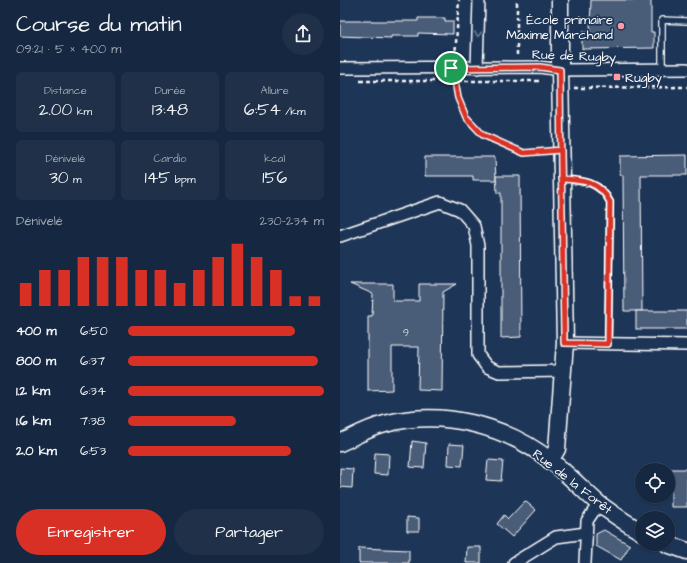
<!DOCTYPE html>
<html lang="fr">
<head>
<meta charset="utf-8">
<style>
  :root { --surface:#162841; --page:#1f3048; --text:#f1f3f6; --muted:#9ea6b1; --line:#35445a; --accent:#d93025 }
  body { margin:0; font-family:"Architects Daughter",sans-serif; background:var(--page); color:var(--text); height:100vh; display:flex; flex-direction:column; font-size:15px; white-space:nowrap }
  * { box-sizing:border-box; margin:0 }
  p { font-size:13px; color:var(--muted) }
  .icon { flex:none; width:22px; height:22px; fill:none; stroke:currentColor; stroke-width:2; stroke-linecap:round; stroke-linejoin:round }
  .map { position:relative; flex:1; overflow:hidden }
  .panel { display:flex; flex-direction:column; background:var(--surface); width:340px }
  .panel>* { flex:none }
  .controls { position:absolute; left:295px; top:463px; display:grid; gap:8px }
  .controls a { display:grid; place-items:center; width:40px; height:40px; border-radius:50%; background:var(--surface); box-shadow:0 1px 3px #0004,0 0 0 1px var(--line); font-size:20px }
  .pin { position:absolute; display:grid; place-items:center; width:34px; height:34px; color:#fff; margin:-17px; border:2px solid #fff; border-radius:50%; box-shadow:0 1px 4px #0007 }
  .round { display:grid; place-items:center; flex:none; width:42px; height:42px; border-radius:21px; background:var(--page) }
  .overview { display:flex; align-items:center; justify-content:space-between; height:68px; padding:0 16px }
  h1 { font-size:22px; font-weight:600; line-height:30px }
  .figures { display:grid; grid-template-columns:repeat(3,1fr); gap:6px; height:68px; padding:4px 16px }
  .figures div { display:grid; align-content:center; border-radius:6px; background:var(--page); text-align:center }
  .figures b { font-size:17px; font-weight:600 }
  .figures small { font-size:11px; font-weight:400 }
  .figures p { font-size:11px }
  .chart { height:112px; padding:8px 16px }
  .chart p { display:flex; justify-content:space-between }
  .chart svg { width:100%; height:72px; margin-top:4px; stroke:var(--accent); stroke-width:6 }
  .button { display:flex; gap:8px; margin-top:auto; padding:8px 16px }
  .button a { flex:1; height:46px; border-radius:24px; background:var(--accent); color:#fff; font-size:16px; font-weight:600; line-height:46px; text-align:center }
  .button a+a { background:var(--page); color:var(--text) }
  ul { padding:0 16px; list-style:none; font-size:13px }
  li { display:grid; grid-template-columns:64px 48px 1fr; align-items:center; height:30px }
  li i { height:10px; border-radius:5px; background:var(--accent) }
  main { display:flex; flex:1; min-height:0 }
  .map>svg:first-child { display:block }
</style>
</head>
<body>
<main>
<section class="panel">
<div class="overview"><div><h1>Course du matin</h1><p>09:21 · 5 × 400 m</p></div><a class="round"><svg class="icon" aria-label="share" viewBox="0 0 24 24"><path d="M12 15V3M7 8l5-5 5 5M5 13v7h14v-7"/></svg></a></div>
<div class="figures">
<div><p>Distance</p><b>2.00<small> km</small></b></div>
<div><p>Durée</p><b>13:48</b></div>
<div><p>Allure</p><b>6:54<small> /km</small></b></div>
</div>
<div class="figures">
<div><p>Dénivelé</p><b>30<small> m</small></b></div>
<div><p>Cardio</p><b>145<small> bpm</small></b></div>
<div><p>kcal</p><b>156</b></div>
</div>
<div class="chart"><p><span>Dénivelé</span>230–234 m</p>
<svg viewBox="0 0 160 44" preserveAspectRatio="none"><path d="M5 44V30M15 44V22M25 44V22M35 44V14M45 44V14M55 44V14M65 44V22M75 44V22M85 44V30M95 44V22M105 44V14M115 44V6M125 44V14M135 44V22M145 44V38M155 44V38"/></svg>
</div>
<ul>
<li><b>400 m</b>6:50<i style="width:85%"></i></li>
<li><b>800 m</b>6:37<i style="width:97%"></i></li>
<li><b>1.2 km</b>6:34<i style="width:100%"></i></li>
<li><b>1.6 km</b>7:38<i style="width:55%"></i></li>
<li><b>2.0 km</b>6:53<i style="width:83%"></i></li>
</ul>
<div class="button"><a>Enregistrer</a><a>Partager</a></div>
</section>
<div class="map">
<svg width="347" height="563" viewBox="0 0 347 563">
  <rect width="100%" height="100%" fill="#1d3557"/>
  <filter id="ink" filterUnits="userSpaceOnUse"><feTurbulence type="fractalNoise" baseFrequency=".025" numOctaves="2"/><feDisplacementMap in="SourceGraphic" scale="8" xChannelSelector="R" yChannelSelector="G"/><feConvolveMatrix kernelMatrix="1 2 1 2 8 2 1 2 1" color-interpolation-filters="sRGB"/></filter>
  <g filter="url(#ink)">
    <!-- building -->
    <g fill="#4a5d79" stroke="#fff">
      <path d="M251,0H311V32H314V48L242,49V32H250Z"/>
      <path d="M78,18H105V21H113V34L78,33V36H51V38L0,36V21H78Z"/>
      <path d="M347,155V175H301L302,311H284L283,175H280V156Z"/>
      <path d="M85,157H155L156,180H133V176H85Z"/>
      <path d="M156,176H180L181,337L161,338V193H157Z"/>
      <path d="M10,284H53V301H79V284H117L103,292L102,391L78,390L79,347H52V390L28,391V316H32L33,294Z"/>
      <rect x="296" y="311" width="51" height="18"/>
      <path d="M72,441L86,443L84,468L70,467Z"/>
      <path d="M109,444L124,445L122,466L108,465Z"/>
      <path d="M35,453L49,454L48,475L34,474Z"/>
      <path d="M148,460L163,461L161,481L146,480Z"/>
      <path d="M0,468L13,469L12,488L0,487Z"/>
      <path d="M328,469H347V507H331V490H328Z"/>
      <path d="M185,501L196,510L172,537L157,524L164,515L168,519Z"/>
      <path d="M67,517L79,518V531H67Z"/>
      <path d="M264,530L290,545L281,560L256,546V534Z"/>
      <path d="M127,547H141V563H126Z"/>
      <path d="M19,548L69,550V563H19Z"/>
    </g>
    <g fill="none" stroke-linecap="round" stroke-linejoin="round">
      <!-- lane casing -->
      <g stroke="#fff" stroke-width="8">
        <g id="lane">
          <path d="M322,69V20L347,21"/>
          <path d="M223,179C244,181 260,182 270,202L268,344"/>
        </g>
      </g>
      <!-- street casing -->
      <g stroke="#fff" stroke-width="14">
        <g id="street">
          <path d="M0,68L200,67L220,70L347,69"/>
          <path d="M137,68L139,0"/>
          <path d="M0,236L100,202L120,210L134,226L138,246V355L147,367L159,372L223,371"/>
          <path d="M225,343L347,345"/>
          <path d="M174,563L216,537L246,533"/>
          <path d="M245,563L247,521L259,503"/>
        </g>
      </g>
      <!-- secondary casing -->
      <g stroke="#fff" stroke-width="19">
        <g id="secondary">
          <path d="M0,443C15,436 29,428 45,424C102,409 165,425 211,461C228,474 243,490 259,504C273,514 287,524 302,532"/>
          <path d="M210,461L217,449L225,343L220,70V0"/>
          <path d="M327,544L347,551"/>
        </g>
      </g>
      <!-- path -->
      <g stroke="#fff" stroke-width="2.5" stroke-dasharray="4 3" stroke-linecap="butt">
        <path d="M177,55V0"/>
        <path d="M115,57L119,0"/>
        <path d="M115,80L118,99L126,117L143,135L184,153L209,151"/>
        <path d="M20,81H201"/>
        <path d="M234,88L347,87"/>
      </g>
      <!-- lane -->
      <use href="#lane" stroke="#1d3557" stroke-width="5.5"/>
      <!-- street -->
      <use href="#street" stroke="#1d3557" stroke-width="11"/>
      <!-- secondary -->
      <use href="#secondary" stroke="#1d3557" stroke-width="16"/>
    </g>
    <!-- one-way arrows -->
    <defs><path id="oneway-chevron" d="M-2-3.5L2.5 0L-2 3.5" fill="none" stroke-width="1.6" stroke-linecap="round" stroke-linejoin="round"/></defs>
    <use stroke="#6c7c92" href="#oneway-chevron" transform="translate(138 34) rotate(91)"/>
  </g>
  <g fill="none" stroke-linecap="round" stroke-linejoin="round" filter="url(#ink)">
    <!-- route casing -->
    <g stroke="#fff" stroke-width="8">
      <path id="route" d="M111,68L115,81L118,98L126,117L143,135L184,153L221,150L224,334V343L268,344L270,202C260,181 243,180 221,179L220,70L200,67L111,68"/>
    </g>
    <!-- route -->
    <use href="#route" stroke="#d93025" stroke-width="5"/>
  </g>
  <!-- markers -->
  <g fill="#ff9aa2" stroke="#1d3557" stroke-width="1.5">
    <circle cx="281" cy="26" r="4"/>
    <rect x="273" y="73" width="8" height="8" rx="2"/>
  </g>
  <g text-anchor="middle" stroke-width="3.5" stroke-linejoin="round" paint-order="stroke">
    <!-- number labels -->
    <g font-size="11" fill="#d2d6de">
      <text x="66" y="336">9</text>
    </g>
    <!-- poi labels -->
    <g font-size="13" fill="#fff" stroke="#1d3557" text-anchor="end">
      <text x="273" y="24">École primaire<tspan x="273" dy="15">Maxime Marchand</tspan></text>
      <text x="285" y="82" text-anchor="start">Rugby</text>
    </g>
    <!-- street labels -->
    <g font-size="13" fill="#fff" stroke="#1d3557">
      <text transform="translate(234 55) rotate(2)" y="5">Rue de Rugby</text>
      <text transform="translate(233 481) rotate(38)" y="5">Rue de la Forêt</text>
    </g>
  </g>
</svg>
<div class="controls">
<a><svg class="icon" aria-label="locate" viewBox="0 0 24 24"><circle cx="12" cy="12" r="6"/><path d="M12 2v4M12 18v4M2 12h4M18 12h4"/></svg></a>
<a><svg class="icon" aria-label="layers" viewBox="0 0 24 24"><path d="M12 4l9 5-9 5-9-5zM3 14l9 5 9-5"/></svg></a>
</div>
<div class="pin" style="left:111px;top:68px;background:#1e9e55"><svg class="icon" aria-label="arrive" viewBox="0 0 24 24"><path d="M6 21V4h12l-3 4 3 4H6"/></svg></div>
</div>
</main>
</body>
</html>
